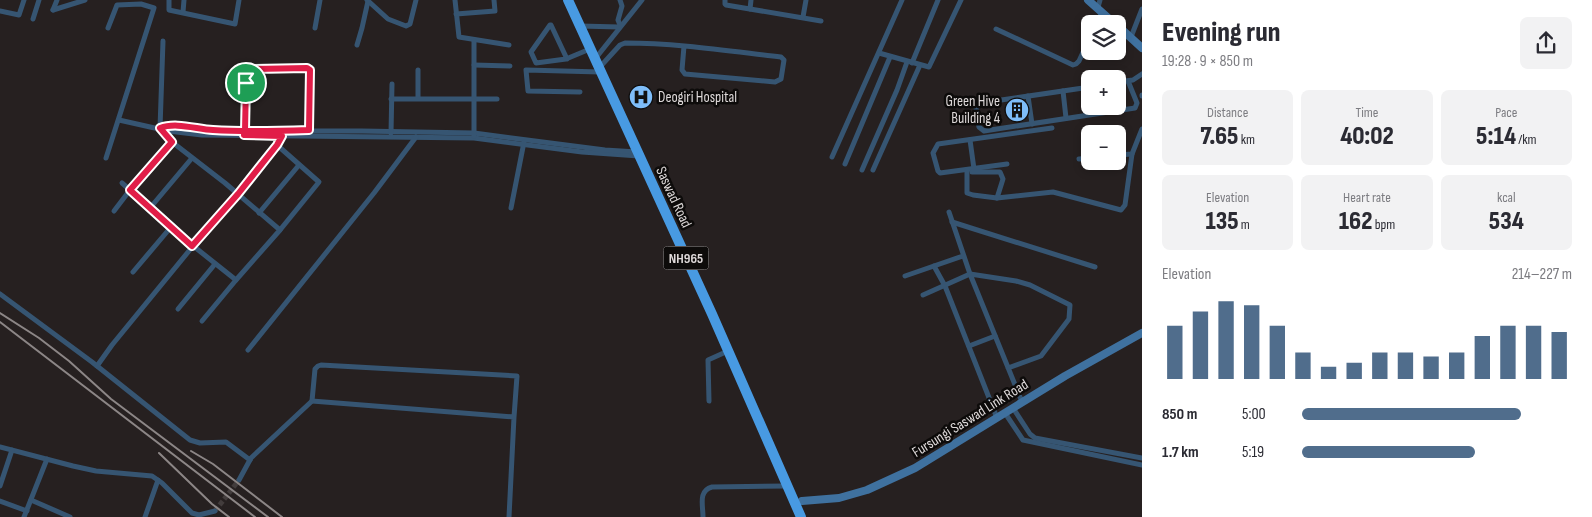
<!DOCTYPE html>
<html lang="en">
<head>
<meta charset="utf-8">
<style>
  :root { --surface:#fff; --page:#f2f2f3; --text:#2b2b33; --muted:#7c7c81; --accent:#506d8c }
  body { margin:0; font-family:"Sofia Sans Condensed",sans-serif; background:var(--page); color:var(--text); height:100vh; display:flex; flex-direction:column; font-size:19px; white-space:nowrap }
  * { box-sizing:border-box; margin:0 }
  p { font-size:16px; color:var(--muted) }
  .icon { flex:none; width:28px; height:28px; fill:none; stroke:currentColor; stroke-width:2; stroke-linecap:round; stroke-linejoin:round }
  .map { position:relative; flex:1; overflow:hidden }
  .details { display:flex; flex-direction:column; background:var(--surface); width:450px }
  .details>* { flex:none }
  .fabs { position:absolute; left:1081px; top:15px; display:grid; gap:10px }
  .fabs a { display:grid; place-items:center; width:45px; height:45px; border-radius:8px; background:var(--surface); box-shadow:0 2px 8px #0003; font-size:25px }
  .pin { position:absolute; display:grid; place-items:center; width:42px; height:42px; color:#fff; margin:-21px; border:2px solid #fff; border-radius:50%; box-shadow:0 1px 5px #0007 }
  .round { display:grid; place-items:center; flex:none; width:52px; height:52px; border-radius:8px; background:var(--page) }
  .overview { display:flex; align-items:center; justify-content:space-between; height:85px; padding:0 20px }
  h1 { font-size:28px; font-weight:800; line-height:38px }
  .figures { display:grid; grid-template-columns:repeat(3,1fr); gap:8px; height:85px; padding:5px 20px }
  .figures div { display:grid; align-content:center; border-radius:8px; background:var(--page); text-align:center }
  .figures b { font-size:25px; font-weight:800 }
  .figures small { font-size:14px; font-weight:400 }
  .figures p { font-size:14px }
  .chart { height:140px; padding:10px 20px }
  .chart p { display:flex; justify-content:space-between }
  .chart svg { width:100%; height:90px; margin-top:5px; stroke:var(--accent); stroke-width:6 }
  ul { padding:0 20px; list-style:none; font-size:16px }
  li { display:grid; grid-template-columns:80px 60px 1fr; align-items:center; height:38px }
  li i { height:12px; border-radius:6px; background:var(--accent) }
  main { display:flex; flex:1; min-height:0 }
  .map>svg:first-child { display:block }
</style>
</head>
<body>
<main>
<div class="map">
<svg width="1142" height="517" viewBox="0 0 1142 517">
  <rect width="100%" height="100%" fill="#262020"/>
  <g fill="none" stroke-linecap="round" stroke-linejoin="round">
    <!-- street-tunnel -->
    <path stroke="#423c3c" stroke-width="5" stroke-dasharray="5 2.5" stroke-linecap="butt" d="M215,511L239,480"/>
    <!-- street -->
    <g stroke="#365572" stroke-width="5">
      <path d="M169,0V10L235,24L239,0"/>
      <path d="M367,0L388,19L406,26L410,24L416,0"/>
      <path d="M455,0L459,37L509,45"/>
      <path d="M620,0L622,6L618,20L620,25"/>
      <path d="M725,0V4L726,5L821,21"/>
      <path d="M1098,7L1100,0"/>
      <path d="M750,9L751,0"/>
      <path d="M53,10L85,0"/>
      <path d="M53,10L57,0"/>
      <path d="M0,11L19,15L24,0"/>
      <path d="M183,12L184,0"/>
      <path d="M456,14L495,11L494,0"/>
      <path d="M803,17L806,0"/>
      <path d="M33,19L39,0"/>
      <path d="M1096,24L1102,12"/>
      <path d="M580,26L619,27"/>
      <path d="M315,28L320,0"/>
      <path d="M996,29L1073,65L1076,64L1079,61L1090,37"/>
      <path d="M1131,37L1142,9"/>
      <path d="M163,41L160,128L172,142L225,183L280,230L236,280L187,241L130,190L172,142"/>
      <path d="M357,45L362,28L368,1"/>
      <path d="M879,53L929,67L961,0"/>
      <path d="M567,59L551,25H550L531,52L536,63L566,59L590,49"/>
      <path d="M595,59L642,0"/>
      <path d="M912,63L938,0"/>
      <path d="M474,65L510,66"/>
      <path d="M599,68L620,45L625,43C677,43 729,51 781,57L784,60L781,79L775,82L685,74L682,70L684,46"/>
      <path d="M418,70V98"/>
      <path d="M1118,82L1133,80L1142,74"/>
      <path d="M1090,87L981,103L976,108L979,127L984,131L1135,108L1137,103L1128,81"/>
      <path d="M1063,91L1066,118"/>
      <path d="M580,92L528,91L526,70L600,72"/>
      <path d="M1142,95V96"/>
      <path d="M1028,96L1032,124"/>
      <path d="M391,99H497"/>
      <path d="M119,120L168,131L202,135L474,138L582,152L639,156"/>
      <path d="M160,128L168,125L212,130L245,131H362L474,133L605,150L637,152"/>
      <path d="M245,132L248,71L254,69L307,68L310,70L309,133"/>
      <path d="M391,133L392,84"/>
      <path d="M474,136V41"/>
      <path d="M970,140L974,169"/>
      <path d="M277,145L319,182L280,230"/>
      <path d="M1118,155L1132,154L1142,129"/>
      <path d="M832,157L902,0"/>
      <path d="M106,158L154,8L141,4L117,5L108,28"/>
      <path d="M1079,159L1090,158"/>
      <path d="M845,164L890,57"/>
      <path d="M1007,164L940,173L938,171L933,153L938,144L1052,128"/>
      <path d="M862,170L897,90L907,62"/>
      <path d="M873,170L920,65"/>
      <path d="M967,170V193L973,195L997,198L1053,192L1121,210L1125,205L1132,154"/>
      <path d="M972,172H1000L1003,179L997,198"/>
      <path d="M150,208L192,158"/>
      <path d="M511,208L524,142"/>
      <path d="M114,211L130,190L122,183"/>
      <path d="M259,213L299,165"/>
      <path d="M952,222L1095,267"/>
      <path d="M934,266L945,286L997,418"/>
      <path d="M133,272L171,227"/>
      <path d="M905,276L963,256"/>
      <path d="M0,294L92,362L190,440L200,443L226,442L250,460"/>
      <path d="M923,295L970,274L949,212"/>
      <path d="M178,309L215,264"/>
      <path d="M202,321L236,280"/>
      <path d="M969,346L995,336"/>
      <path d="M248,350L374,193L416,137"/>
      <path d="M97,366L112,345L193,246L238,194L277,145L284,133"/>
      <path d="M1008,368L1041,356L1069,319L1070,305L1030,285L1016,281L970,274L1022,402"/>
      <path d="M709,401L708,360L728,351"/>
      <path d="M1013,408L1030,434L1035,438L1142,458"/>
      <path d="M1005,413L1023,440L1142,465"/>
      <path d="M0,447L73,466L96,471L152,476L162,483L192,513L199,515L215,511"/>
      <path d="M239,480L251,458L312,401"/>
      <path d="M0,486L12,450"/>
      <path d="M31,500L70,517"/>
      <path d="M0,501L27,511"/>
      <path d="M24,517L47,459"/>
      <path d="M145,517L158,480"/>
      <path d="M509,517L514,417L312,401L315,369L318,366L321,365L517,376L514,417"/>
      <path d="M703,517C703,505 698,491 712,487L787,486"/>
    </g>
    <!-- secondary -->
    <g stroke="#3f719f" stroke-width="8">
      <path d="M1088,0L1115,24"/>
      <path d="M1118,26L1142,48"/>
      <path d="M802,501L839,498L867,490L915,468L1065,376L1142,333"/>
    </g>
    <!-- highway -->
    <path stroke="#489ae2" stroke-width="10" d="M568,0L712,314L801,517"/>
    <!-- rail -->
    <g stroke="#8c8686" stroke-width="2">
      <path d="M0,313L39,338L69,361L111,399L268,517"/>
      <path d="M0,322L255,517"/>
      <path d="M191,451L213,464L282,517"/>
      <path d="M159,453L212,504L229,517"/>
    </g>
  </g>
  <g fill="none" stroke-linecap="round" stroke-linejoin="round">
    <!-- route casing -->
    <g stroke="#fff" stroke-width="10">
      <path id="route" d="M246,83L245,131L244,135L282,136L277,145L238,194L192,246L130,190L172,142L160,128C176,122 196,129 213,130C245,132 277,131 309,130L310,70L307,68L254,69L248,71L246,83"/>
    </g>
    <!-- route -->
    <use href="#route" stroke="#e11d48" stroke-width="6"/>
  </g>
  <!-- icons -->
  <defs>
    <g id="hospital-disc" transform="scale(1.25)"><circle r="9.5" fill="#7ebdf9" stroke="#0d0b0a"/><path d="M-5-5h3v3.5h4V-5h3V5h-3V1.5h-4V5h-3Z" fill="#111"/></g>
    <g id="building-disc" transform="scale(1.25)"><circle r="9.5" fill="#7ebdf9" stroke="#0d0b0a"/><path d="M-4-6H4V6H1V3H-1V6H-4ZM-2.5-4.3h1.7v1.8h-1.7ZM.8-4.3h1.7v1.8H.8ZM-2.5-1h1.7V.8h-1.7ZM.8-1h1.7V.8H.8Z" fill="#111"/></g>
  </defs>
  <g fill-rule="evenodd">
    <use href="#hospital-disc" x="641" y="97"/>
    <use href="#building-disc" x="1017" y="110"/>
  </g>
  <g text-anchor="middle" stroke-width="5" stroke-linejoin="round" paint-order="stroke">
    <!-- shield labels -->
    <rect fill="#0d0b0a" stroke="#a09c9c" stroke-width="1" x="663.5" y="246.5" width="45" height="23" rx="4"/>
    <g font-size="14" font-weight="bold" fill="#dfdada">
      <text x="686" y="263">NH965</text>
    </g>
    <!-- poi labels -->
    <g font-size="15" fill="#dfdada" stroke="#0d0b0a" text-anchor="start">
      <text x="658" y="102">Deogiri Hospital</text>
      <text x="1000" y="106" text-anchor="end">Green Hive<tspan x="1000" dy="17">Building 4</tspan></text>
    </g>
    <!-- street labels -->
    <g font-size="15" fill="#dfdada" stroke="#0d0b0a">
      <text transform="translate(674 197) rotate(65)" y="5">Saswad Road</text>
      <text transform="translate(970 418) rotate(-32)" y="5">Fursungi Saswad Link Road</text>
    </g>
  </g>
</svg>
<div class="fabs">
<a><svg class="icon" aria-label="layers" viewBox="0 0 24 24"><path d="M12 4l9 5-9 5-9-5zM3 14l9 5 9-5"/></svg></a>
<a>+</a>
<a>−</a>
</div>
<div class="pin" style="left:246px;top:83px;background:#1e9e55"><svg class="icon" aria-label="arrive" viewBox="0 0 24 24"><path d="M6 21V4h12l-3 4 3 4H6"/></svg></div>
</div>
<section class="details">
<div class="overview"><div><h1>Evening run</h1><p>19:28 · 9 × 850 m</p></div><a class="round"><svg class="icon" aria-label="share" viewBox="0 0 24 24"><path d="M12 15V3M7 8l5-5 5 5M5 13v7h14v-7"/></svg></a></div>
<div class="figures">
<div><p>Distance</p><b>7.65<small> km</small></b></div>
<div><p>Time</p><b>40:02</b></div>
<div><p>Pace</p><b>5:14<small> /km</small></b></div>
</div>
<div class="figures">
<div><p>Elevation</p><b>135<small> m</small></b></div>
<div><p>Heart rate</p><b>162<small> bpm</small></b></div>
<div><p>kcal</p><b>534</b></div>
</div>
<div class="chart"><p><span>Elevation</span>214–227 m</p>
<svg viewBox="0 0 160 44" preserveAspectRatio="none"><path d="M5 44V18M15 44V11M25 44V6M35 44V8M45 44V18M55 44V31M65 44V38M75 44V36M85 44V31M95 44V31M105 44V33M115 44V31M125 44V23M135 44V18M145 44V18M155 44V21"/></svg>
</div>
<ul>
<li><b>850 m</b>5:00<i style="width:81%"></i></li>
<li><b>1.7 km</b>5:19<i style="width:64%"></i></li>
</ul>
</section>
</main>
</body>
</html>
